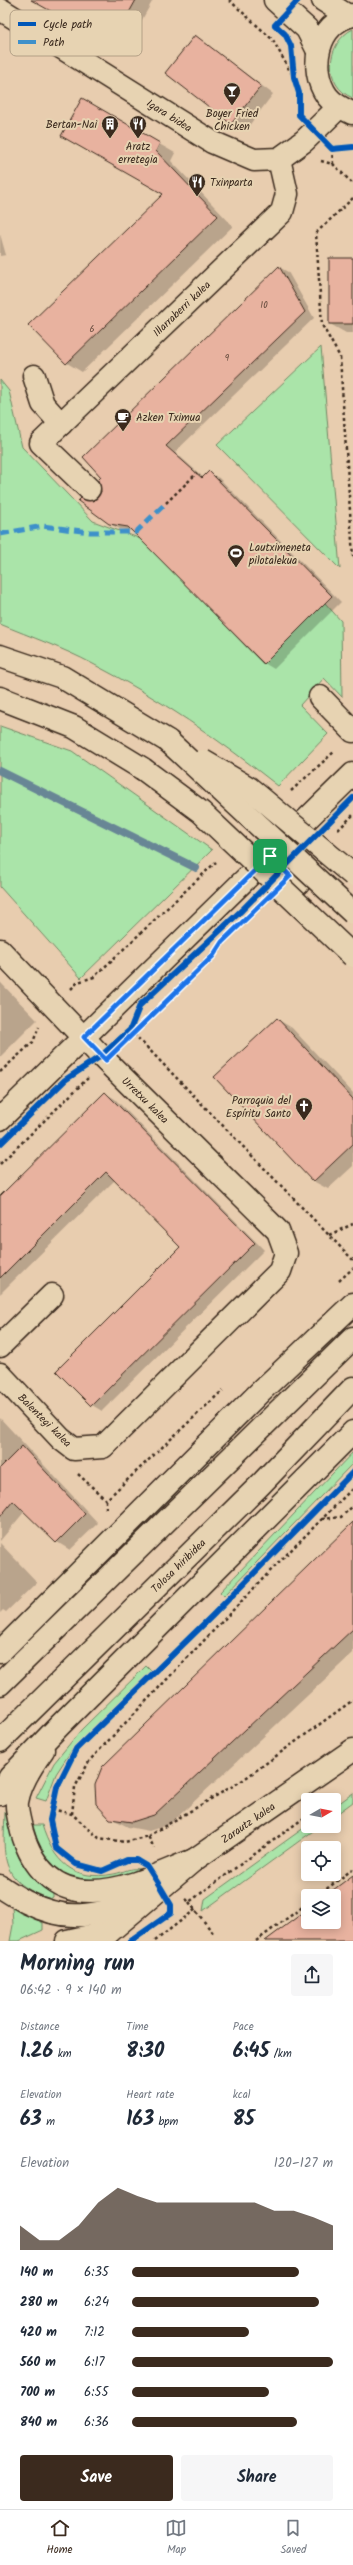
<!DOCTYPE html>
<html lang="en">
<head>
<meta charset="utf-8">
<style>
  :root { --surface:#fff; --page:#f6f6f7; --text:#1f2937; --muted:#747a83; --line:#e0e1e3; --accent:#3b2a1e }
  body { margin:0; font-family:Kalam,sans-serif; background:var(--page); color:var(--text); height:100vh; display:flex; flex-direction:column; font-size:15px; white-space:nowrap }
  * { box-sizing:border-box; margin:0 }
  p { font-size:13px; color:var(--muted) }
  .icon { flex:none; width:22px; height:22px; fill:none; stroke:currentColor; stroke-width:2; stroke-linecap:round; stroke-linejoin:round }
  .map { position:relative; height:1941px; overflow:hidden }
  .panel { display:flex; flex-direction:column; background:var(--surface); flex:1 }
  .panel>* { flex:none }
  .needle { width:26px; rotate:80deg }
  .controls { position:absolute; left:301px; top:1793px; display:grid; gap:8px }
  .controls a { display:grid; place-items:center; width:40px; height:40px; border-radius:4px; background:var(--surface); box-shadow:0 2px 10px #0003; font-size:20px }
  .pin { position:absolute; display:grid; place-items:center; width:34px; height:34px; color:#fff; margin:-17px; border-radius:8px; box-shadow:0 2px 6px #0006 }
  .round { display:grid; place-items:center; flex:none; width:42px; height:42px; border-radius:4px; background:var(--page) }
  .head { display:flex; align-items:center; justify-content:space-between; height:68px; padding:0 20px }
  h1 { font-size:22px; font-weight:600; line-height:30px }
  .figures { display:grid; grid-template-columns:repeat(3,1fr); gap:6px; height:68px; padding:4px 20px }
  .figures div { display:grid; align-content:center }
  .figures b { font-size:20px; font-weight:600 }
  .figures small { font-size:11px; font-weight:400 }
  .figures p { font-size:11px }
  .chart { height:112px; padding:8px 20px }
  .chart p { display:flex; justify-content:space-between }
  .chart svg { width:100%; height:72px; margin-top:4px; fill:var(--accent); opacity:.7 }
  .button { display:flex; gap:8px; margin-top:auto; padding:8px 20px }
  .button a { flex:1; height:46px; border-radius:4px; background:var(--accent); color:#fff; font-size:16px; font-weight:600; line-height:46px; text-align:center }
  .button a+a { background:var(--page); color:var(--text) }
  ul { padding:0 20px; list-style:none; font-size:13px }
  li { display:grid; grid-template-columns:64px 48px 1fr; align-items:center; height:30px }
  li i { height:10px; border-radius:5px; background:var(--accent) }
  .tabs { display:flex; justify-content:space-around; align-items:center; height:56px; border-top:1px solid var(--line); background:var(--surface); font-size:11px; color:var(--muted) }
  .tabs a { display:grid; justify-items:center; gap:2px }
  .tabs .on { color:var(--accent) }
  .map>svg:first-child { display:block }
</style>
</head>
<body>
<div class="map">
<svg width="353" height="1941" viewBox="0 0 353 1941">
  <rect width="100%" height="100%" fill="#e8cdaf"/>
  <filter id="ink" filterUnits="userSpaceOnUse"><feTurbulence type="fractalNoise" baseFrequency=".025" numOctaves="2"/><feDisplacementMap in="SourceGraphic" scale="8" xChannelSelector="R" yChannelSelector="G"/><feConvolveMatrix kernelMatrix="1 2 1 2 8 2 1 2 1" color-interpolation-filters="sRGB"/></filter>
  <g filter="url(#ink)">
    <!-- green -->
    <g fill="#aae4a9" stroke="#728764">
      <path d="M353,29V98C322,86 326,42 353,29Z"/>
      <path d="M321,347L340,569L217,445Z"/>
      <path d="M0,380L9,391L22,447L93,521L141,539L263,664L325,603L341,621L342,697L324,678L300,705L328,734L278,786C220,740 159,698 93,664C63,648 31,637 0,624Z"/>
      <path d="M0,726L72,751L212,850L81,978L0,887Z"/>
      <path d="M353,1452V1463L224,1596L220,1592Z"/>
      <path d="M146,1666L151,1671L73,1748L56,1774L46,1801L36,1798L54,1763L81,1730Z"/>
      <path d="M353,1793V1802L334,1816V1807Z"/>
      <path d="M9,1810C13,1852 17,1868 53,1892V1897L50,1899C0,1881 3,1859 5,1812Z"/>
      <path d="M33,1825H42C53,1861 73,1882 114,1874C125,1872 131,1866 143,1870L114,1883L68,1879L51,1865L39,1847Z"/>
      <path d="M308,1825L320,1826L203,1911L205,1899Z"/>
      <path d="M12,1906L43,1923V1930L19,1941H10L13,1925Z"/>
    </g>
    <!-- shadow -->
    <g fill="#0003">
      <path d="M54,0H153L124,52L49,9Z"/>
      <path d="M195,36L273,94L245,131L167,73Z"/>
      <path d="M82,100L175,153L171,161L233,226L82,372L67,363L165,194Z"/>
      <path d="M0,234L6,255L0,256Z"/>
      <path d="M353,259V333H346L330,324Z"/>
      <path d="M279,267L288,272L314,318L175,452L204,478L209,473L219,478L341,602L274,669L264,663L134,531L120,529L110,524L93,502Z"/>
      <path d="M0,982L37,1020L0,1057Z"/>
      <path d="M277,1019L292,1028L353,1093V1166L328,1189L313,1181Z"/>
      <path d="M105,1093L115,1099L264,1250L102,1411L92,1405L182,1247L115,1180L0,1294V1197Z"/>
      <path d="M0,1418L98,1523L70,1550L57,1542L25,1511L0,1541Z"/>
      <path d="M353,1525V1653L170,1824L149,1831L128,1827L111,1818Z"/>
      <path d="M0,1543L37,1582L6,1612L3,1610L0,1613Z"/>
    </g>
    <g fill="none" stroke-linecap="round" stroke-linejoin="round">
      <!-- stream -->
      <path stroke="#678695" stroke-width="8" d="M0,771L196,868"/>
    </g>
    <!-- building -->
    <g fill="#e8b29f" stroke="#3b2a1e">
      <path d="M31,0H136L111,45Z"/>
      <path d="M195,35L261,86L231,124L165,73Z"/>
      <path d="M82,98L160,143L156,151L218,216L66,364L28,325L163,194L61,136Z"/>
      <rect x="329" y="258" width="24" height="66"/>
      <path d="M279,266L305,312L166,446L202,478L209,471L332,596L264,664L128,527L109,524L78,501L81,498L93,501L101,492L98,480L101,477L83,457Z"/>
      <path d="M277,1018L353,1099V1144L313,1182L214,1077Z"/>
      <path d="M105,1092L255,1243L91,1406L56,1371L180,1247L106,1172L0,1278V1196Z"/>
      <path d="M22,1446L85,1514L56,1543L13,1501L0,1517V1468Z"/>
      <path d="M353,1522V1629L154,1815L132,1822L110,1819L96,1804L95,1785L102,1767Z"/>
      <path d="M353,1875V1941H265L308,1909V1922H334V1896H325Z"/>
    </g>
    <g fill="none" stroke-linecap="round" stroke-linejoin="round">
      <!-- minor casing -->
      <g stroke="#3b2a1e" stroke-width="25">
        <g id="minor">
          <path d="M275,0L307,29L318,51"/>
          <path d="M323,0L348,16"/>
          <path id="s1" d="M0,9L212,142L254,160L279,159L304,141L339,107"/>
          <path d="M352,113C343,109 333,104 327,96C308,69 317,23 353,15"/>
          <path d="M34,376L43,404L61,424"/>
          <path id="s2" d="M89,489L41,443L282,212L287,194L279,159"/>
          <path d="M320,697L353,731"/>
          <path d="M270,856L298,884"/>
          <path id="s3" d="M0,950L101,1056L278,1231L286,1253L280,1271L103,1447L74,1449L61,1439L0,1374"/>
          <path d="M0,1119L353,774"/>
          <path d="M0,1346L52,1295"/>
          <path d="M43,1750C32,1765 20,1783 17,1802C16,1810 20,1823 22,1832C32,1866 53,1892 92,1891C127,1891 162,1872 194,1860"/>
          <path d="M0,1886C8,1892 17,1897 26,1902C69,1924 95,1915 139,1902"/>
          <path d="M67,1941L109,1932"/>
          <path id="s4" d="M101,1941L109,1932L194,1860L353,1750"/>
        </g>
      </g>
      <!-- major casing -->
      <g stroke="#3b2a1e" stroke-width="25">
        <g id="major">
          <path d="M0,1652L261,1391L353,1304"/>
          <path d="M0,1684L353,1338"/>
          <path id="s5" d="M0,1741L260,1485L353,1388"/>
          <path d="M0,1794L10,1777L60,1725L353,1432"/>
        </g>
      </g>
      <!-- highway casing -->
      <g stroke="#3b2a1e" stroke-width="25">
        <g id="highway">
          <path d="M0,656L62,677L168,741"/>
          <path d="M0,698L74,727L143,769"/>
        </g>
      </g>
      <!-- path -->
      <g stroke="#3b2a1e" stroke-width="2.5" stroke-dasharray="3 3" stroke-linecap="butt">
        <path d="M229,0L273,40L291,73"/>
        <path d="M332,149L333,164"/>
        <path d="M321,161L333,164L353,184"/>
        <path d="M353,198L316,233L322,325L340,357L353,557"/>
        <path d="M166,503L197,473"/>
        <path d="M291,791L335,751"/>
        <path d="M338,830L353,815"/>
        <path d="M71,989L78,982L94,977L216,862"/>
        <path d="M134,1034L353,1260"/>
        <path d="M124,1043L213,955L222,942L261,904"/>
        <path d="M0,1072L33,1042L39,1027"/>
        <path d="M0,1164L88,1078"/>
        <path d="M329,1235L353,1224"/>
        <path d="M339,1281L353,1268"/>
        <path d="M78,1474L106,1500L223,1390"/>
        <path d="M106,1500V1510"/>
        <path d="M322,1519L341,1517L353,1506"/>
        <path d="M52,1809L72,1814L99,1838L125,1842L148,1836L154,1848"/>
        <path d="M72,1814L75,1787L90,1760L277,1564L353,1488"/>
        <path d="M148,1836L243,1780L353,1700"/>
        <path d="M317,1896L353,1869"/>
        <path d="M186,1899L189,1902L308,1815"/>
        <path d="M189,1902L213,1933"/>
        <path d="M155,1941L196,1909"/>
        <path d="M256,1941L308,1903"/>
      </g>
      <!-- minor -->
      <use href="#minor" stroke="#e7d3b2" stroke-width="22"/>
      <!-- major -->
      <use href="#major" stroke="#e7d3b2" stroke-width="22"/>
      <!-- highway -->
      <use href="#highway" stroke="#e7d3b2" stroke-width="22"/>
      <!-- highway-bridge casing -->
      <g stroke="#3b2a1e" stroke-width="25" stroke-linecap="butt">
        <g id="highway-bridge">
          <path d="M168,741L353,913"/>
          <path d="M203,761L249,788L353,875"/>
          <path d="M143,769L201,812L353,956"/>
        </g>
      </g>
      <!-- highway-bridge -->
      <use href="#highway-bridge" stroke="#e7d3b2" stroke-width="22"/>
      <!-- quiet -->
      <path stroke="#3e90ca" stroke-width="5" stroke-dasharray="10 5" stroke-linecap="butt" d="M0,534L43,526L89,532H136L166,503"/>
      <!-- cycleway casing -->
      <g stroke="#e7d3b2" stroke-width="8">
        <g id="cycleway">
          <path d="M298,0L275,25L285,34L291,46L294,77L299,93V115L332,149L353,147"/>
          <path d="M0,1144L65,1080L101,1056L130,1030L140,1005L242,910L353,798"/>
          <path d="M131,1941L171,1913V1905L161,1888L147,1866L137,1860H127L102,1871L76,1864L56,1848L50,1820L57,1787L76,1749L212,1616L353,1472"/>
        </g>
      </g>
      <!-- cycleway -->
      <use href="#cycleway" stroke="#0057b8" stroke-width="6"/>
    </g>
  </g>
  <g fill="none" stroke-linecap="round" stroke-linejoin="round" filter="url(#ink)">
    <!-- route casing -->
    <g stroke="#fff" stroke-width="8">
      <path id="route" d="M270,856L290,876L222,942L213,956L106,1060L84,1037Z"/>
    </g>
    <!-- route -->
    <use href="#route" stroke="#1a73e8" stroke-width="5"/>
  </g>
  <!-- icons -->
  <defs>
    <g id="bar-pin" transform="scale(0.9)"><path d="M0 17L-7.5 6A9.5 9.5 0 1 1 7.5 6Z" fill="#3b2a1e" stroke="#e7d3b2"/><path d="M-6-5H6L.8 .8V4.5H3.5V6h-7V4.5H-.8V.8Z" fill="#fff"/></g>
    <g id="building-pin" transform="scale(0.9)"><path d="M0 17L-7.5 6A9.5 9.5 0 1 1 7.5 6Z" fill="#3b2a1e" stroke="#e7d3b2"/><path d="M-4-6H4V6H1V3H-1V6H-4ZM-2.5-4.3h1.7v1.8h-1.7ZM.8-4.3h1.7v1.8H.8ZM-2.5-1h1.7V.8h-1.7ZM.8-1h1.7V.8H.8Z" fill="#fff"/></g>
    <g id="restaurant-pin" transform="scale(0.9)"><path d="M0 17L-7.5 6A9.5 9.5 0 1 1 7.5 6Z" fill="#3b2a1e" stroke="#e7d3b2"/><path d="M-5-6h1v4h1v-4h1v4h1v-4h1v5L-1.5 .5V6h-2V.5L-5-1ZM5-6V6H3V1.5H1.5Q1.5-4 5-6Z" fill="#fff"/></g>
    <g id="cafe-pin" transform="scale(0.9)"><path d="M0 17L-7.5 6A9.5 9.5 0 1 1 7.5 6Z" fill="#3b2a1e" stroke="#e7d3b2"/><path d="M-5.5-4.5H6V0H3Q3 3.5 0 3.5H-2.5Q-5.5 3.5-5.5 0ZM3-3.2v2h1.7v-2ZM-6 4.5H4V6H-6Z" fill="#fff"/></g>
    <g id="stadium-pin" transform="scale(0.9)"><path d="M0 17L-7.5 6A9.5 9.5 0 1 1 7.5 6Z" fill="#3b2a1e" stroke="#e7d3b2"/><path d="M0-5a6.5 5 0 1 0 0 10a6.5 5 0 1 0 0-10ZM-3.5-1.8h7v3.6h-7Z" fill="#fff"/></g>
    <g id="church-pin" transform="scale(0.9)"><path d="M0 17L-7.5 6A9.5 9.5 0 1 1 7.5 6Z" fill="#3b2a1e" stroke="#e7d3b2"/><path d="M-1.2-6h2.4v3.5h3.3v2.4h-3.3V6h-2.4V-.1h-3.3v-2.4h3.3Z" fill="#fff"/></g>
  </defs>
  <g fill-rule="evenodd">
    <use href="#bar-pin" x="232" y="91"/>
    <use href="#building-pin" x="110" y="124"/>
    <use href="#restaurant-pin" x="138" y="124"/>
    <use href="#restaurant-pin" x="197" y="182"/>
    <use href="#cafe-pin" x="123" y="417"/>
    <use href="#stadium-pin" x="236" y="553"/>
    <use href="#church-pin" x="304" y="1106"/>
  </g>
  <g text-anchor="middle" stroke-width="4" stroke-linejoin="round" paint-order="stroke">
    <!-- number labels -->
    <g font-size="9" fill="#664c3e">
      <text x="264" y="308">10</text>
      <text x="92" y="332">6</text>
      <text x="227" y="361">9</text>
    </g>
    <!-- poi labels -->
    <g font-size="11" fill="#3b2a1e" stroke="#e7d3b2" text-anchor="start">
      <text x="232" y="117" text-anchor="middle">Boyer Fried<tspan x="232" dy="13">Chicken</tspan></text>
      <text x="97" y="128" text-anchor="end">Bertan-Nai</text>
      <text x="138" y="150" text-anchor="middle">Aratz<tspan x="138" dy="13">erretegia</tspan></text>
      <text x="210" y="186">Txinparta</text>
      <text x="136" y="421">Azken Tximua</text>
      <text x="249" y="551">Lautximeneta<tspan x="249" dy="13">pilotalekua</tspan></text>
      <text x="291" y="1104" text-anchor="end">Parroquia del<tspan x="291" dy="13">Espíritu Santo</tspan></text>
    </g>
    <!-- street labels -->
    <g font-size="11" fill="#3b2a1e" stroke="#e7d3b2">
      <text dy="4" stroke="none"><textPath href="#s1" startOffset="200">Igara bidea</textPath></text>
      <text dy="4" stroke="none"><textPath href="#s2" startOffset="261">Illarraberri kalea</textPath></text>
      <text dy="4" stroke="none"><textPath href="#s3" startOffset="209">Urretxu kalea</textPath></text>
      <text transform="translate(45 1420) rotate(45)" y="4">Balentegi kalea</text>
      <text dy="4" stroke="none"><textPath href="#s5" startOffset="250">Tolosa hiribidea</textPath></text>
      <text dy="4" stroke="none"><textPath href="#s4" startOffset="189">Zarautz kalea</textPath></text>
    </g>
  </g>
  <!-- legend -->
  <rect x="10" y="10" width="132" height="46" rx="6" fill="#e7d3b2" stroke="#b3a086" stroke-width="1"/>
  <rect x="18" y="22" width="18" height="4" fill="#0057b8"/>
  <rect x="18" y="40" width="18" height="4" fill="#3e90ca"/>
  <g font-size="11" fill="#3b2a1e">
    <text x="43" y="28">Cycle path</text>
    <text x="43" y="46">Path</text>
  </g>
</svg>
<div class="controls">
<a><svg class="needle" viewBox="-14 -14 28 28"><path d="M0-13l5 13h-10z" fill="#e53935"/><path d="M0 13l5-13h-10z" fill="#747a83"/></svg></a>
<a><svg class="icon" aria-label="locate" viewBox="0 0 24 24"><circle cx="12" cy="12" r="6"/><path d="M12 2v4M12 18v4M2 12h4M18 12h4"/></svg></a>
<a><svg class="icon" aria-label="layers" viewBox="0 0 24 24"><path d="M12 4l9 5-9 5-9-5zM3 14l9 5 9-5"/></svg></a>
</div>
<div class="pin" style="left:270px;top:856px;background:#1e9e55"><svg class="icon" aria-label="arrive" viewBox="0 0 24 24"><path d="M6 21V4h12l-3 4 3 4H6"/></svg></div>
</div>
<section class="panel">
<div class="head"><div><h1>Morning run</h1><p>06:42 · 9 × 140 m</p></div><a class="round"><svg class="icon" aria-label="share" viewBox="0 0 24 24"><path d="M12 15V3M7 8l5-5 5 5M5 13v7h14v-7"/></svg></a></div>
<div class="figures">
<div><p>Distance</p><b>1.26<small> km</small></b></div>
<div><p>Time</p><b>8:30</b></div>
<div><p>Pace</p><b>6:45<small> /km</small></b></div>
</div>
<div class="figures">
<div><p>Elevation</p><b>63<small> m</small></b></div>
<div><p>Heart rate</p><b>163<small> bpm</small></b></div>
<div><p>kcal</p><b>85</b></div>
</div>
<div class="chart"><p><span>Elevation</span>120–127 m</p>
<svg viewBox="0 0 160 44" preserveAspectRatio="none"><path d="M0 44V29L10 38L20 38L30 29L40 15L50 6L60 11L70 15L80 15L90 15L100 15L110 15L120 15L130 20L140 20L150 24L160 29V44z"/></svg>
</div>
<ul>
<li><b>140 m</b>6:35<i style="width:83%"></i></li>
<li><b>280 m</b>6:24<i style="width:93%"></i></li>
<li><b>420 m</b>7:12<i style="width:58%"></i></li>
<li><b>560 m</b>6:17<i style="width:100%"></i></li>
<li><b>700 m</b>6:55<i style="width:68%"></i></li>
<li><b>840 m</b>6:36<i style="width:82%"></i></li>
</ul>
<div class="button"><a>Save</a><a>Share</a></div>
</section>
<nav class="tabs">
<a class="on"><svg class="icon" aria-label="home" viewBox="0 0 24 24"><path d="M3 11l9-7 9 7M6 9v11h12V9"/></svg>Home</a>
<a><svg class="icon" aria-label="map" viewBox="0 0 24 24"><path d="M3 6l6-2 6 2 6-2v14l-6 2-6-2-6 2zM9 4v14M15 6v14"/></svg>Map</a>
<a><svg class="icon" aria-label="saved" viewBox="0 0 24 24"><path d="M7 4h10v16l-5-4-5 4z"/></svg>Saved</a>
</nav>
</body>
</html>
